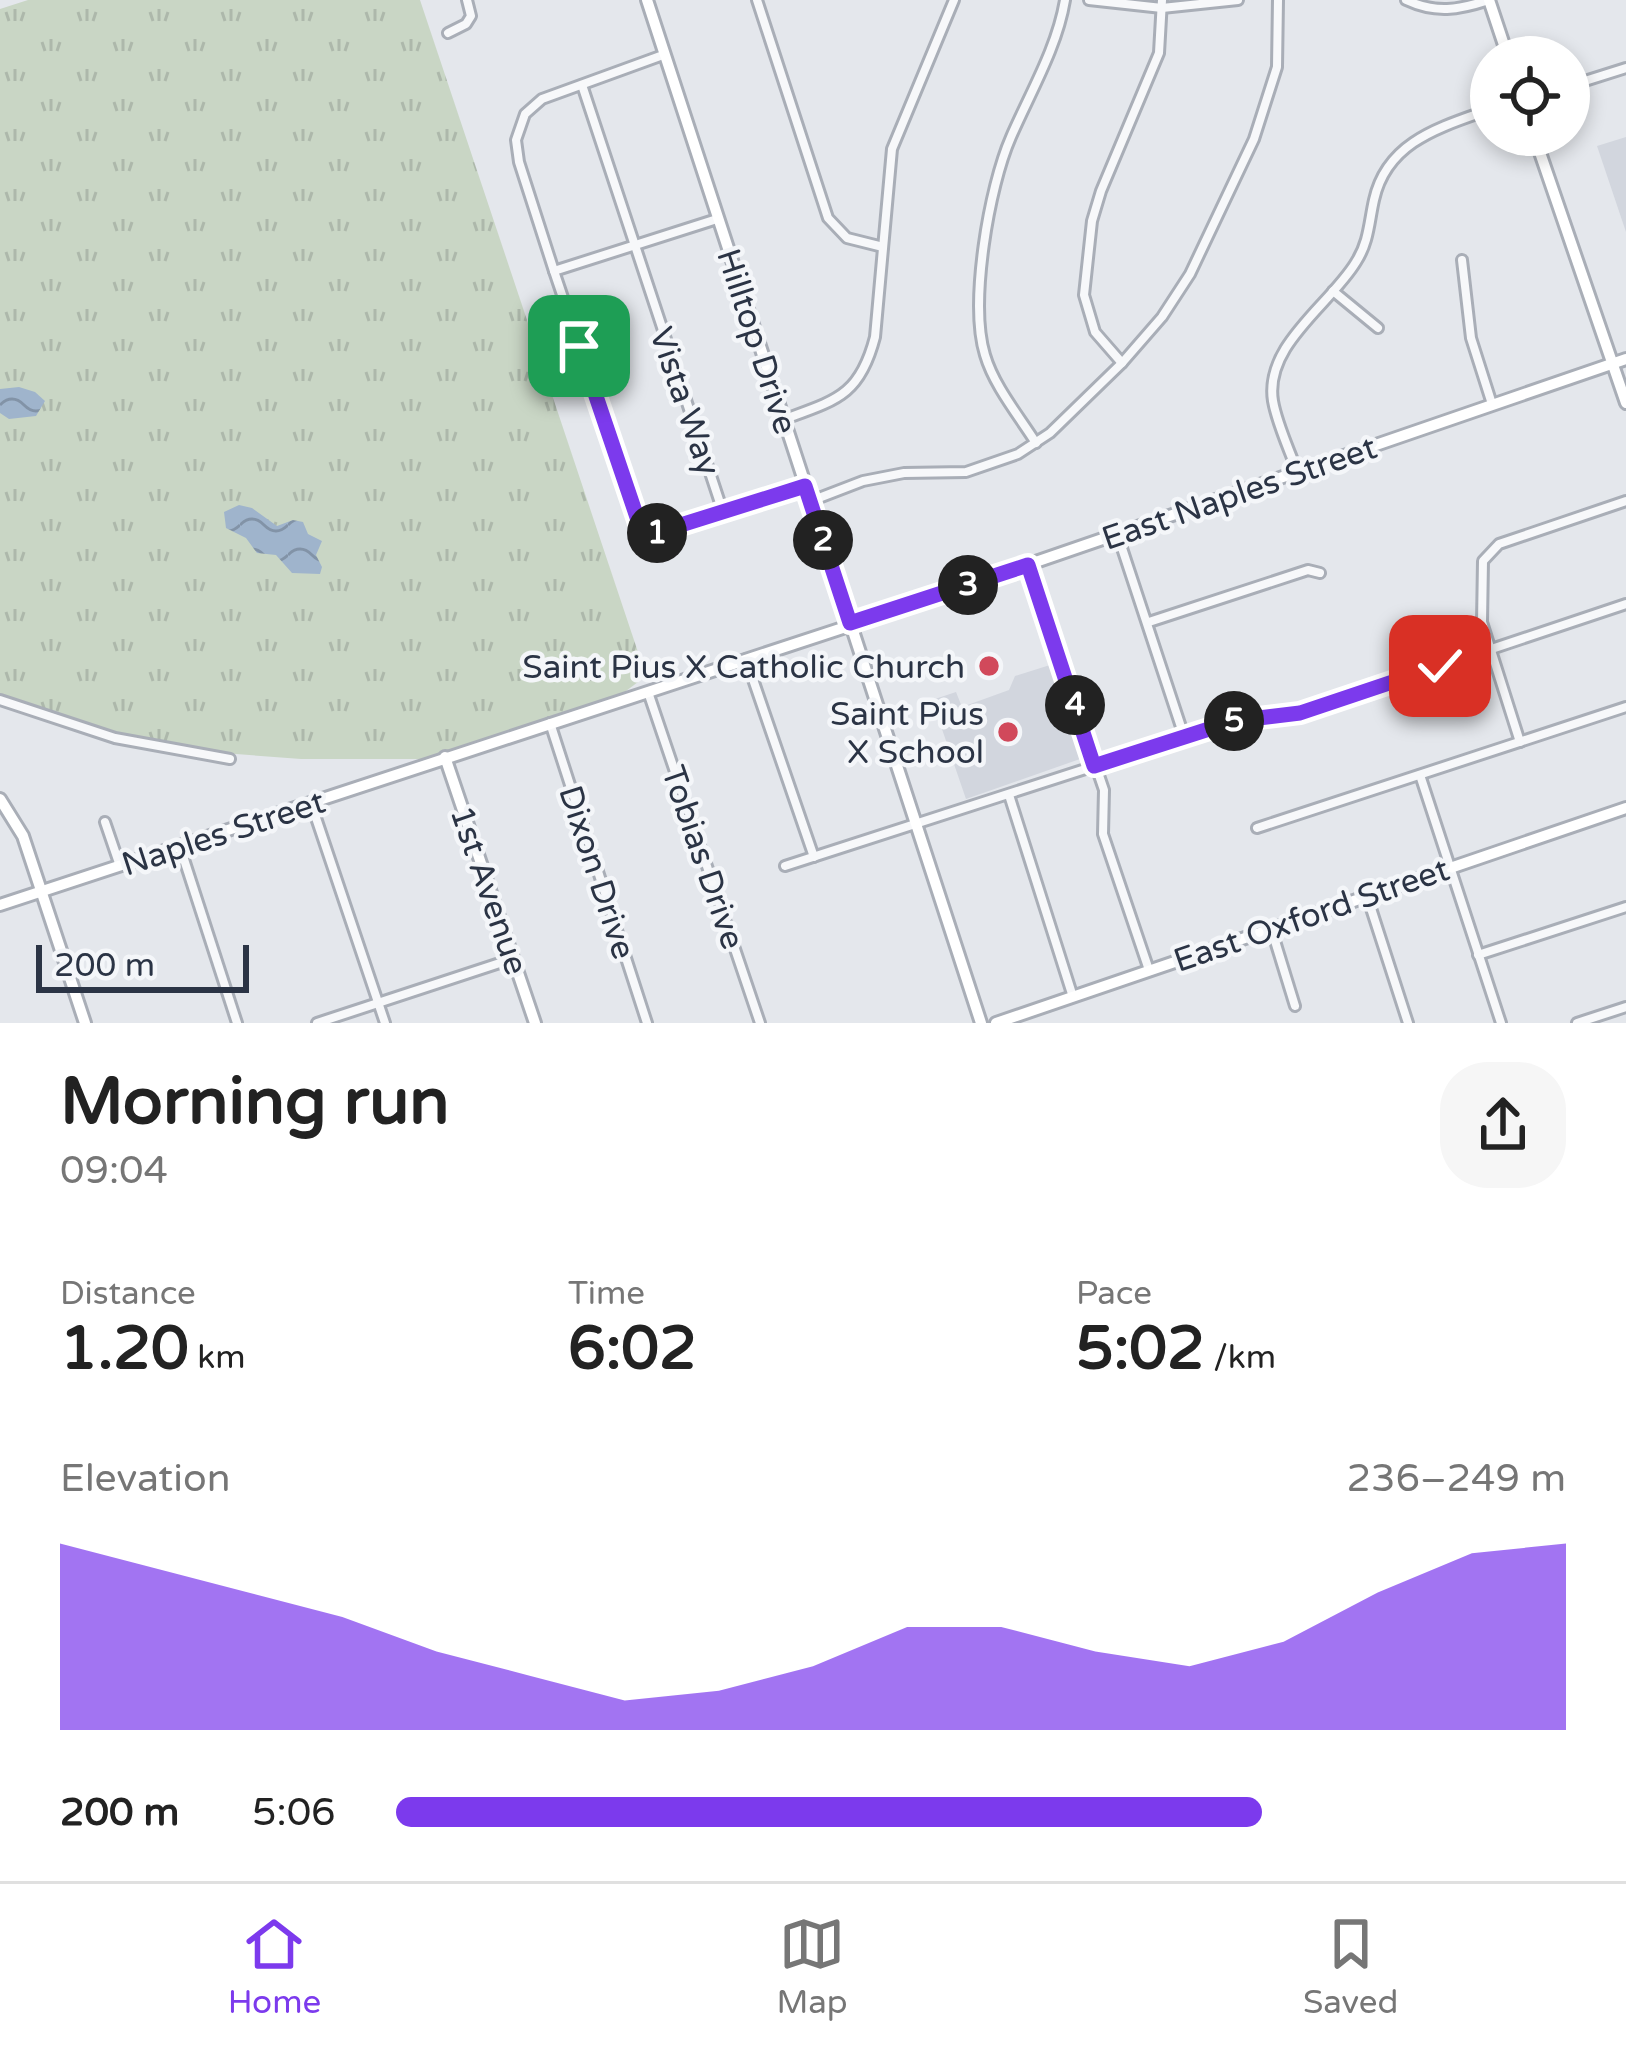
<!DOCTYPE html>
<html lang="en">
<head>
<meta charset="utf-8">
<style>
  :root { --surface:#fff; --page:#f6f6f6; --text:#222; --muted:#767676; --line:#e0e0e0; --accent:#7c3aed }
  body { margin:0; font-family:"Varela Round",sans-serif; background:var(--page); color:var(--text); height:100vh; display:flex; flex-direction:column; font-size:45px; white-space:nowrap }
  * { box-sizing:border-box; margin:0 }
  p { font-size:39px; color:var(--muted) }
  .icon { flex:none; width:66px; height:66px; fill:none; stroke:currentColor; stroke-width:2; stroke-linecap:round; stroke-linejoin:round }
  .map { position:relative; height:1023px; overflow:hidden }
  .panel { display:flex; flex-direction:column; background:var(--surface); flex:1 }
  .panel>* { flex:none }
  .fabs { position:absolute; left:1470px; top:36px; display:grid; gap:24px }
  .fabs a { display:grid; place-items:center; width:120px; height:120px; border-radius:50%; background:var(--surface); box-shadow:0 6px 18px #0003; font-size:60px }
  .scale { position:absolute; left:36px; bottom:30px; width:213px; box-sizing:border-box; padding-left:12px; border:6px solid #2b3445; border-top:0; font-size:33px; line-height:42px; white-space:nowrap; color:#2b3445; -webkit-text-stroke:9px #f4f6f9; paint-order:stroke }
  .pin { position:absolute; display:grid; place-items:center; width:102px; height:102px; color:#fff; margin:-51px; border-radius:24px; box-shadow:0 6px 18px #0006 }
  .km { position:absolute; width:60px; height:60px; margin:-30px; border-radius:50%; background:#222; color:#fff; font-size:33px; line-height:60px; text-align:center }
  .round { display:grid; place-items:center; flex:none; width:126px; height:126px; border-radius:48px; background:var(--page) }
  .headline { display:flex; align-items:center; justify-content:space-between; height:204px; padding:0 60px }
  h1 { font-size:66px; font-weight:700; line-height:90px }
  .figures { display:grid; grid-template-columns:repeat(3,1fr); gap:18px; height:204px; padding:12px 60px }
  .figures div { display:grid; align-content:center }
  .figures b { font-size:60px; font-weight:700 }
  .figures small { font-size:33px; font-weight:400 }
  .figures p { font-size:33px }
  .chart { height:336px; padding:24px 60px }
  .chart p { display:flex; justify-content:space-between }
  .chart svg { width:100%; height:216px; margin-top:12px; fill:var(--accent); opacity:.7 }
  ul { padding:0 60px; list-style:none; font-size:39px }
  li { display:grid; grid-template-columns:192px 144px 1fr; align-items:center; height:90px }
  li i { height:30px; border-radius:15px; background:var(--accent) }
  .dock { display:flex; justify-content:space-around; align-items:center; height:168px; border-top:3px solid var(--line); background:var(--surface); font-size:33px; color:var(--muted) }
  .dock a { display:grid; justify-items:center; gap:6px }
  .dock .current { color:var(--accent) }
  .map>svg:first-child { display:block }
</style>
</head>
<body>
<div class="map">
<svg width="1626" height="1023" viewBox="0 0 1626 1023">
  <defs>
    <pattern id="grass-tufts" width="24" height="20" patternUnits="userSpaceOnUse" patternTransform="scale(3)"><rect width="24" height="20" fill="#c9d6c5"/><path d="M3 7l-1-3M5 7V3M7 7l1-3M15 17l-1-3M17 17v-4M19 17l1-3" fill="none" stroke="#adb8ab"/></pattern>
    <pattern id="water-waves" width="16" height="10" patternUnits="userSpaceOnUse" patternTransform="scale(3)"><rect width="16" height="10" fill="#9fb4cc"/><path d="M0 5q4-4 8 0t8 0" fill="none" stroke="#8293a7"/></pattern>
  </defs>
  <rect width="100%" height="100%" fill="#e4e7ec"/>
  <!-- built -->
  <g fill="#d2d6de">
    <path d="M1626,137V232L1597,146Z"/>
    <path d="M1050,665L1080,759L966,799L932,700L956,692L962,707L1009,690L1015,676Z"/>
  </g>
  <!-- grass -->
  <path fill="url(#grass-tufts)" d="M28,0H420L646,676L606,706L446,759H301L209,752L133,740L0,700V9Z"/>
  <!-- water -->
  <g fill="url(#water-waves)">
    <path d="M19,387L35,392L45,401L36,416L9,419L0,413V389Z"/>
    <path d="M239,505L252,508L277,526L293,520L303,522L308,534L322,541L316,555L322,567L320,574L292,573L276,555L257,553L246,538L226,528L224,512Z"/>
  </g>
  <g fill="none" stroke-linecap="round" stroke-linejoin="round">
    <!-- street casing -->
    <g stroke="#a9aeb7" stroke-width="14">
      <g id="street">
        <path d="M757,0L828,218L847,238L883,247"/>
        <path d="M1089,0L1162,8L1238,0"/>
        <path d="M1406,0C1436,14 1458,10 1489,0"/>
        <path d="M448,33L466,24L471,16L467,0"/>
        <path d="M663,55L542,99L525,114L516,140L519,162L554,271L642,532L652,534L805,486"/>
        <path d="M582,85L723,512"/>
        <path d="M1569,86L1626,68"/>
        <path d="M1462,260L1471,338L1492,404"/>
        <path d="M554,271L717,219"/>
        <path d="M1333,291L1378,328"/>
        <path d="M1122,363L1095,332L1084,295L1092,221L1101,191L1159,53L1162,0"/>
        <path d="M785,419C837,400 860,395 875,337L892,149L954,0"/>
        <path d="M1036,443C1019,416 994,386 985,355C969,303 989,187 1011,137C1030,93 1057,48 1065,0"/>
        <path d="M1297,471C1289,449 1277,424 1273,401C1264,345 1331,304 1356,262C1369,242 1369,222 1374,200C1387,141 1441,127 1491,109"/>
        <path d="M811,501L863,481L904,473L966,472L1018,454L1050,433L1122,363L1162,317L1190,274L1254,139L1277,67L1278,0"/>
        <path d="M1117,533L1184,736"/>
        <path d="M1027,565L1104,790L1103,834L1149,970"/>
        <path d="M1149,622L1308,570L1320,573"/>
        <path d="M746,659L814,857"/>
        <path d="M648,692L760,1023"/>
        <path d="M0,700L115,738L230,759"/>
        <path d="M550,723L647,1023"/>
        <path d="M1520,742L1482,622L1483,561L1499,544L1626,501"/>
        <path d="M1420,775L1501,1023"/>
        <path d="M1009,795L1073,997"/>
        <path d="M311,803L385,1023"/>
        <path d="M105,822L120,866"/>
        <path d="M1257,828L1626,707"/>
        <path d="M180,847L237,1023"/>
        <path d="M785,866L1234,721L1275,717L1318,707L1626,604"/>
        <path d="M1367,896L1408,1023"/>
        <path d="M1271,928L1295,1006"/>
        <path d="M1478,955L1626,907"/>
        <path d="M317,1023L512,959"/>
        <path d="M1577,1023L1626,1007"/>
      </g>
    </g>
    <!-- secondary casing -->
    <g stroke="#a9aeb7" stroke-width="16">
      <g id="secondary">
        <path d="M647,0L981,1023"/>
        <path d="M1489,0L1508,57"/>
        <path d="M1534,135L1626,403"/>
        <path d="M445,757L535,1023"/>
        <path d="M0,799L23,836L85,1023"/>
        <path d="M0,905L864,621L1626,359"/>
        <path d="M996,1023L1626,808"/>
      </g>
    </g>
    <!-- street -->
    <use href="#street" stroke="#f7f8fa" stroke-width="8"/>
    <!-- secondary -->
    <use href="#secondary" stroke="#fff" stroke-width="10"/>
  </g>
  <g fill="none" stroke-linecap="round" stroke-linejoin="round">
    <!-- route casing -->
    <g stroke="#fff" stroke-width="24">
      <path id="route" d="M579,346L642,532L652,534L805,486L850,623L1028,565L1094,766L1234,721L1300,713L1440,666"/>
    </g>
    <!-- route -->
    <use href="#route" stroke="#7c3aed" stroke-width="15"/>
  </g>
  <!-- markers -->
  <g fill="#d1495b" stroke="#f4f6f9" stroke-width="4.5">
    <circle cx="989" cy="666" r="12"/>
    <circle cx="1008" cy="732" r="12"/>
  </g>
  <g text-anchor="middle" stroke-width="9" stroke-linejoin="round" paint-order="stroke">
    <!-- street labels -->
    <g font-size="33" fill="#2b3445" stroke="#f4f6f9">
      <text transform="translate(758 341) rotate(72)" y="12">Hilltop Drive</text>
      <text transform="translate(686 401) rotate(71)" y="12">Vista Way</text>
      <text transform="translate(1239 492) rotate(-19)" y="12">East Naples Street</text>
      <text transform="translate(223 832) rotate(-18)" y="12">Naples Street</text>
      <text transform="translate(704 857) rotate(71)" y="12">Tobias Drive</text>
      <text transform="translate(598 872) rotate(72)" y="12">Dixon Drive</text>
      <text transform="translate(490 890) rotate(71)" y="12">1st Avenue</text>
      <text transform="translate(1311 914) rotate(-19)" y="12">East Oxford Street</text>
    </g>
    <!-- poi labels -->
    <g font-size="33" fill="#2b3445" stroke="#f4f6f9" text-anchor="end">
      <text x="965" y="678">Saint Pius X Catholic Church</text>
      <text x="984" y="725">Saint Pius<tspan x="984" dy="38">X School</tspan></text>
    </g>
  </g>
</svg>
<div class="fabs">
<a><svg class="icon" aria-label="locate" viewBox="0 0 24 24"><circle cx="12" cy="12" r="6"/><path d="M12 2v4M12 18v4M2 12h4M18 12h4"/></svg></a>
</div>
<div class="scale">200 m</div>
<div class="pin" style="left:579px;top:346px;background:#1e9e55"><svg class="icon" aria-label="arrive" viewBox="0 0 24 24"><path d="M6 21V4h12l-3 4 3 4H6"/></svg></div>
<div class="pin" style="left:1440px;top:666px;background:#d93025"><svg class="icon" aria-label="check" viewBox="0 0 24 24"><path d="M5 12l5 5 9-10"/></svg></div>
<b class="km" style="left:657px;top:533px">1</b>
<b class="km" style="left:823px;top:540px">2</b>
<b class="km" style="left:968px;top:585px">3</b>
<b class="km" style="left:1075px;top:705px">4</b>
<b class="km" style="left:1234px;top:721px">5</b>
</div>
<section class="panel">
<div class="headline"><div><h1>Morning run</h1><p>09:04</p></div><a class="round"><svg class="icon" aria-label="share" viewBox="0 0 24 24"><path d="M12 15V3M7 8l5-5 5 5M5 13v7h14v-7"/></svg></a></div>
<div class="figures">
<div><p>Distance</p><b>1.20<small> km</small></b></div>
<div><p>Time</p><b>6:02</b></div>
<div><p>Pace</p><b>5:02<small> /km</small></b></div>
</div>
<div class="chart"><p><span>Elevation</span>236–249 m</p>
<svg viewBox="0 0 160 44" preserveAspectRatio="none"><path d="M0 44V6L10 11L20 16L30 21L40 28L50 33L60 38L70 36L80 31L90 23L100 23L110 28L120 31L130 26L140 16L150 8L160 6V44z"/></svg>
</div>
<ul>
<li><b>200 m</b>5:06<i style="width:74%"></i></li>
</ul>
</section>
<nav class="dock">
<a class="current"><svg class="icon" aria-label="home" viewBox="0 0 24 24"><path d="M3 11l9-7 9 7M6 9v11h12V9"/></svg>Home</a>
<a><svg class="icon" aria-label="map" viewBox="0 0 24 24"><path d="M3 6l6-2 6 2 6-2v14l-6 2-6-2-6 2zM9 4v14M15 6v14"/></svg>Map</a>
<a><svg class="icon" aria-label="saved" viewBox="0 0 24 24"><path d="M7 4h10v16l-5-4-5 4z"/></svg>Saved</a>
</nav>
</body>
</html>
